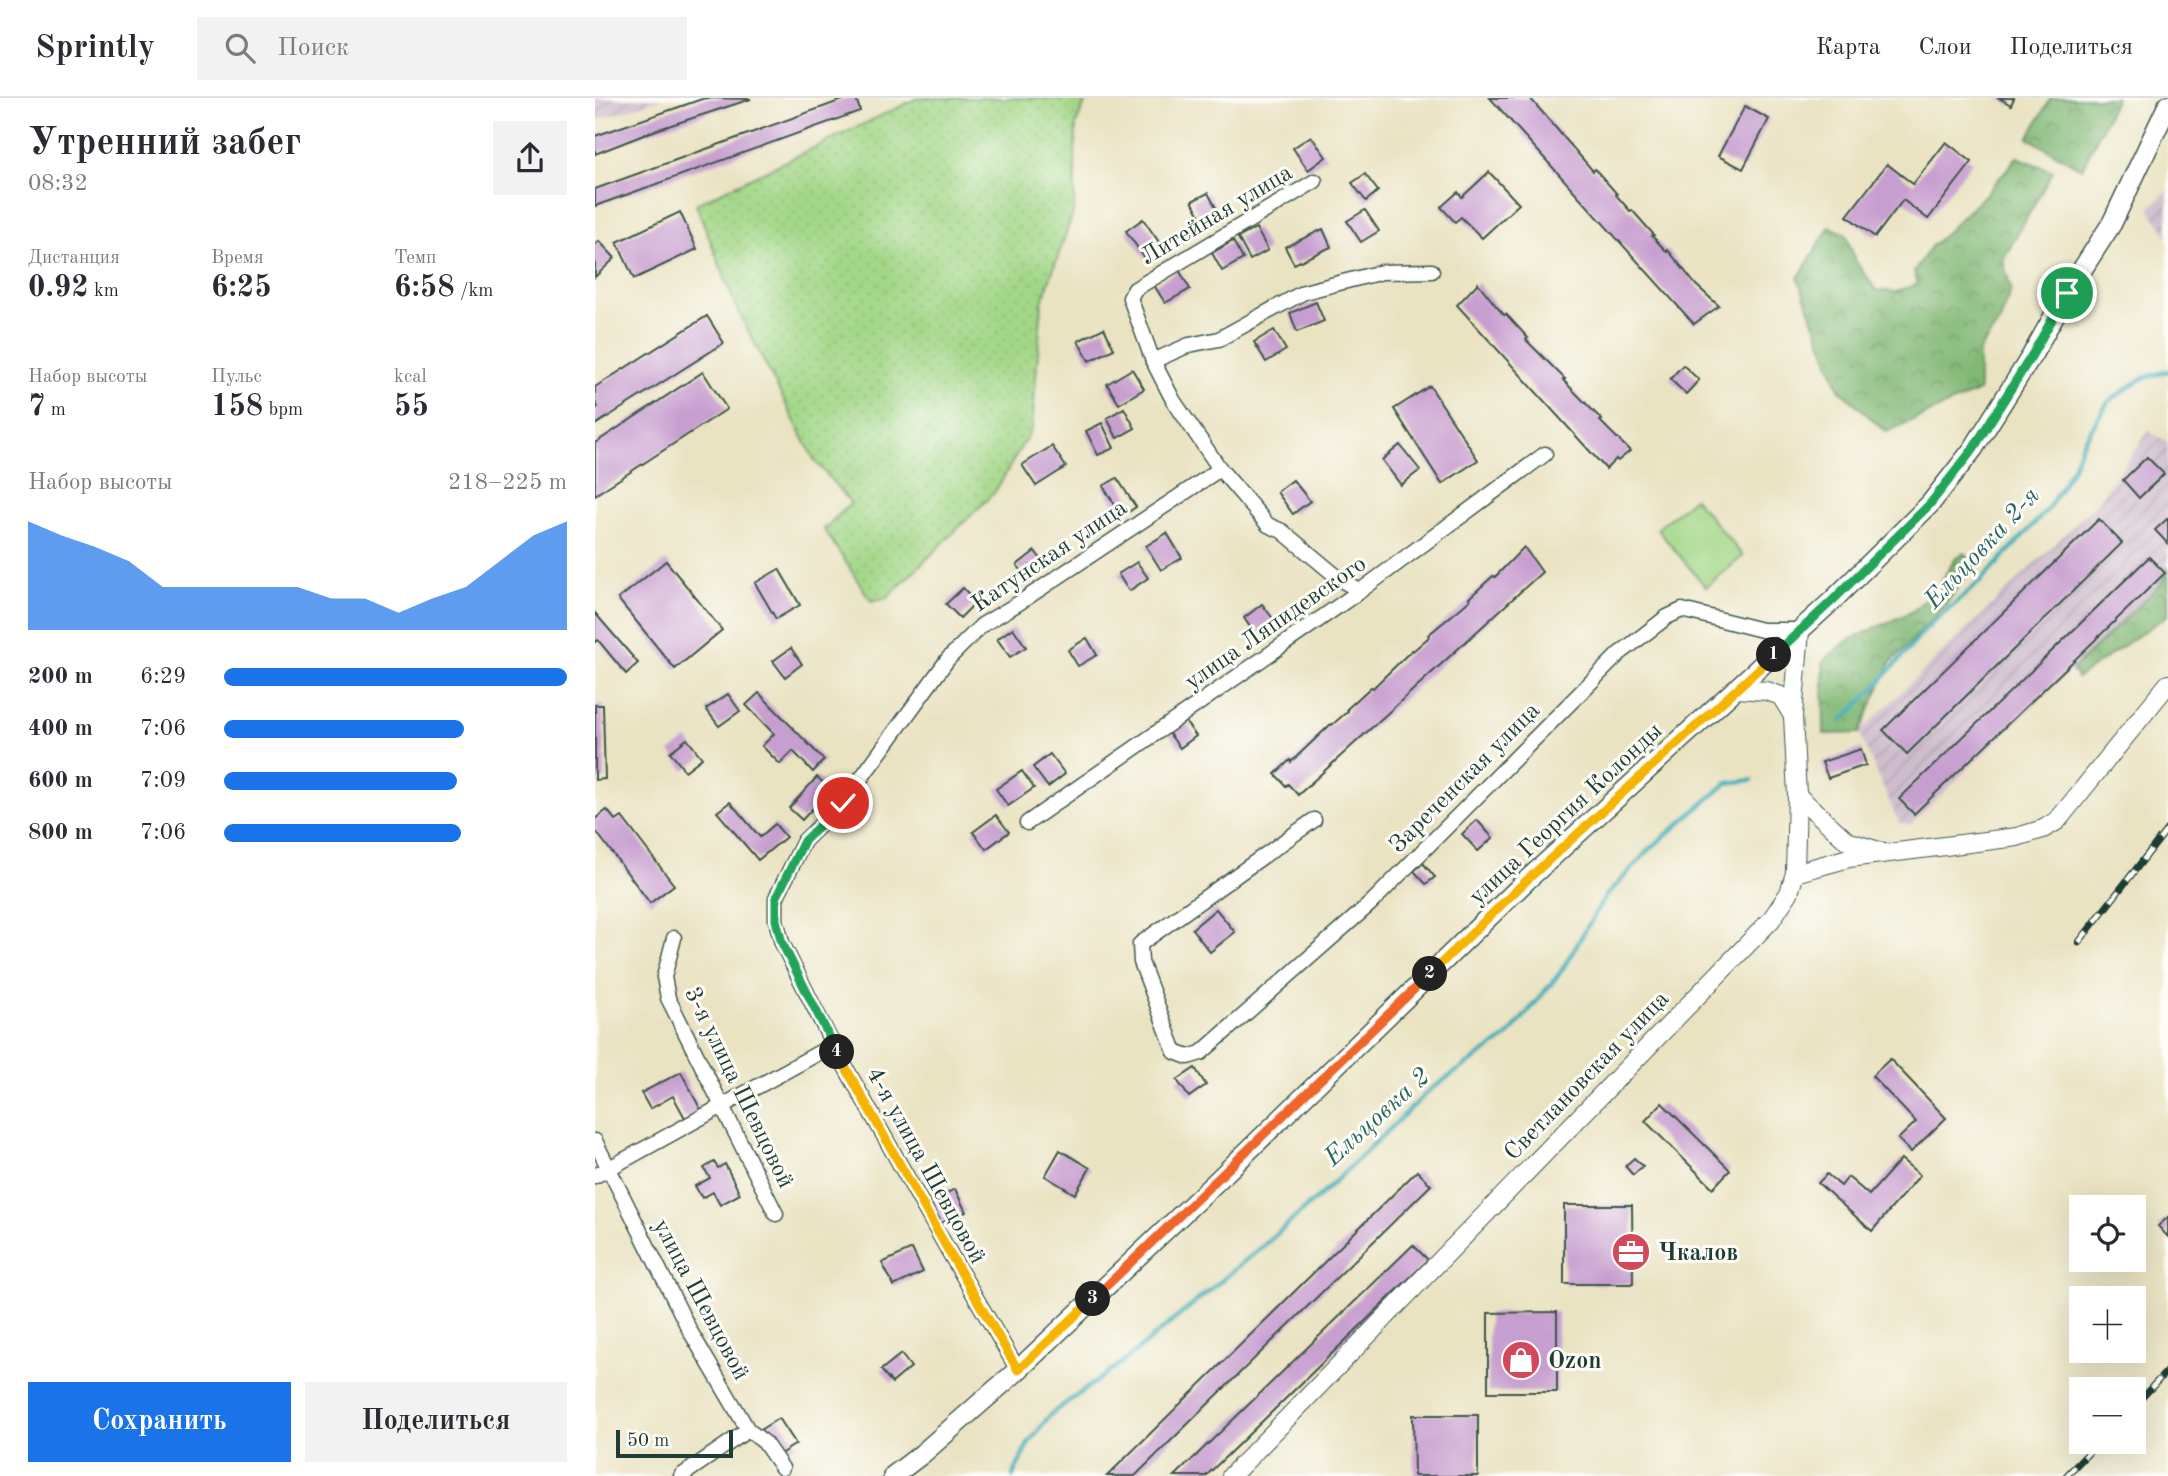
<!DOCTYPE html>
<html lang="ru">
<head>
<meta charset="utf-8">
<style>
  :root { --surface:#fff; --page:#f2f2f3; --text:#2b2b33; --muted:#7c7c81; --line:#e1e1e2; --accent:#1a73e8 }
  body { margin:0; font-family:"Old Standard TT",serif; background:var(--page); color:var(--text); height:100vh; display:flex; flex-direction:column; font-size:26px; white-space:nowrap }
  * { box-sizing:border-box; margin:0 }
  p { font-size:23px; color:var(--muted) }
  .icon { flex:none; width:38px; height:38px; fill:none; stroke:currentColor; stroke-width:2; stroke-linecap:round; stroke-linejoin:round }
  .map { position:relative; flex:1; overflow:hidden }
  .panel { display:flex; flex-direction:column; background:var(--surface); width:595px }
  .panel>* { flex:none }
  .controls { position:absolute; left:1474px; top:1097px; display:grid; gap:14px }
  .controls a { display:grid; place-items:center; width:77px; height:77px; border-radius:0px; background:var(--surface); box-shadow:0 7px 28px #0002; font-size:35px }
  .scale { position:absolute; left:21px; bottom:18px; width:117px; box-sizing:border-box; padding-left:7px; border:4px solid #1f3d34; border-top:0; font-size:19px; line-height:24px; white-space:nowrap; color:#1f3d34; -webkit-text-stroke:5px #fdfcf7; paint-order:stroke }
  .pin { position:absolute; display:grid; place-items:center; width:60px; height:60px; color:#fff; margin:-30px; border:4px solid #fff; border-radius:50%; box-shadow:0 2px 7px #0007 }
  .km { position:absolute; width:35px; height:35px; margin:-18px; border-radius:50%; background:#222; color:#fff; font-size:19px; line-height:35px; text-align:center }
  .round { display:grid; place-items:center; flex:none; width:74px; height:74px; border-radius:0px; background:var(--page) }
  .overview { display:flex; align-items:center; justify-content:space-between; height:119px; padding:0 28px }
  h1 { font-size:38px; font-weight:700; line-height:52px }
  .figures { display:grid; grid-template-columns:repeat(3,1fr); gap:10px; height:119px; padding:7px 28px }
  .figures div { display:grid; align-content:center }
  .figures b { font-size:30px; font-weight:700 }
  .figures small { font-size:19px; font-weight:400 }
  .figures p { font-size:19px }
  .chart { height:196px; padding:14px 28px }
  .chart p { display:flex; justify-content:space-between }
  .chart svg { width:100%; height:126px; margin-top:7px; fill:var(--accent); opacity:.7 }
  .button { display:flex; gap:14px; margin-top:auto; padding:14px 28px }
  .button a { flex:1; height:80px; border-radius:0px; background:var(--accent); color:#fff; font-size:28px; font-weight:700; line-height:80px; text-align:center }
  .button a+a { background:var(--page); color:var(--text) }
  ul { padding:0 28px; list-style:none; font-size:23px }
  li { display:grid; grid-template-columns:112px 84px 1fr; align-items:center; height:52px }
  li i { height:18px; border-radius:9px; background:var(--accent) }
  header { display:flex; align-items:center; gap:42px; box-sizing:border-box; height:98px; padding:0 35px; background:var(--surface); border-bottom:2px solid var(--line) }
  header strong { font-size:33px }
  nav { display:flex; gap:38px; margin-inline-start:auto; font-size:24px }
  .search { width:490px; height:63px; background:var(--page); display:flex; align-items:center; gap:18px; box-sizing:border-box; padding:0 24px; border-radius:0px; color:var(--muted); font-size:26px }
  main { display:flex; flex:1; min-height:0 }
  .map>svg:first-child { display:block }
</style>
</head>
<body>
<header>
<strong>Sprintly</strong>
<div class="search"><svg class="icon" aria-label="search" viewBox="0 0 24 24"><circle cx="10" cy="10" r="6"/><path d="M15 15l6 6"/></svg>Поиск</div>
<nav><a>Карта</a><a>Слои</a><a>Поделиться</a></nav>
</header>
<main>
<section class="panel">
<div class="overview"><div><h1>Утренний забег</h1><p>08:32</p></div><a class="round"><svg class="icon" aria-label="share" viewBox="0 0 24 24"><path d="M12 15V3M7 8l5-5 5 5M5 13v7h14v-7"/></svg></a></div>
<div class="figures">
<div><p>Дистанция</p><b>0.92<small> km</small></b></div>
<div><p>Время</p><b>6:25</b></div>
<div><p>Темп</p><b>6:58<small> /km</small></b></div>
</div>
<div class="figures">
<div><p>Набор высоты</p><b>7<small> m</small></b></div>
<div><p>Пульс</p><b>158<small> bpm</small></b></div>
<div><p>kcal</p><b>55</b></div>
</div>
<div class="chart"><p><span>Набор высоты</span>218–225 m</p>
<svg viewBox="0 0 160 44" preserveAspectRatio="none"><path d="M0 44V6L10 11L20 15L30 20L40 29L50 29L60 29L70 29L80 29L90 33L100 33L110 38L120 33L130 29L140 20L150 11L160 6V44z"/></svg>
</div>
<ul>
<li><b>200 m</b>6:29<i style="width:100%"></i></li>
<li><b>400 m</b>7:06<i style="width:70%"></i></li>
<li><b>600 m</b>7:09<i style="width:68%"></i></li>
<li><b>800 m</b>7:06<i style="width:69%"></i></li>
</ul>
<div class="button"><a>Сохранить</a><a>Поделиться</a></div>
</section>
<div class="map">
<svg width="1573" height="1378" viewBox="0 0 1573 1378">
  <defs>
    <pattern id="industrial-furrows" width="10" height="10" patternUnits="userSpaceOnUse" patternTransform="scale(1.75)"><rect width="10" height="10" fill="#cfbdce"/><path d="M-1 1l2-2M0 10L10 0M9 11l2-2" fill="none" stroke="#b1a3b2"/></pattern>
    <pattern id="grass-dots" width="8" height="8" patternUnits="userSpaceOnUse" patternTransform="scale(1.75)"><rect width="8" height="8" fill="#a2d787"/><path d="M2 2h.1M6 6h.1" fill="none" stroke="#8bb975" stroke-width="1.8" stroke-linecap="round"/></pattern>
    <pattern id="forest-crowns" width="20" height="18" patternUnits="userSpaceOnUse" patternTransform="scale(1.75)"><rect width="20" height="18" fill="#81b874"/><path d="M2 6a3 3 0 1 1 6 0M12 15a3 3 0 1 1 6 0" fill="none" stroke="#699760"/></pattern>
  </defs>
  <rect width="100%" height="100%" fill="#fdfcf7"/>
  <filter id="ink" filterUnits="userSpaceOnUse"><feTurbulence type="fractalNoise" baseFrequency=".0143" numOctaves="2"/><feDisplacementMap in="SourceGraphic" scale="14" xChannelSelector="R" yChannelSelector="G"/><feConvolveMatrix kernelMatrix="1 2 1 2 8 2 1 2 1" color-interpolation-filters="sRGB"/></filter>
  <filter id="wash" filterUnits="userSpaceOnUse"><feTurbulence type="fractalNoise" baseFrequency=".00686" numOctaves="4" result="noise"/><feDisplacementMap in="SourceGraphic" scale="28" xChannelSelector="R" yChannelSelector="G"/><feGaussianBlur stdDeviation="1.57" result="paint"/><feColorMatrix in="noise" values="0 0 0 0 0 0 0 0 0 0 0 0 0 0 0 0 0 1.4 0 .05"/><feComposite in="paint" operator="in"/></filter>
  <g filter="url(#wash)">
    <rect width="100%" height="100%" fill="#eae3c2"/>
    <!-- industrial -->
    <g fill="url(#industrial-furrows)">
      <path d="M0,0H67L0,23Z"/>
      <path d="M1573,92V138L1554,111Z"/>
      <path d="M1554,333L1573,344V478L1315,727L1304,725L1264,635L1501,406Z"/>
    </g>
    <!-- grass -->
    <path fill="url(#grass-dots)" stroke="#608a5e" stroke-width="2" d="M323,0H492L481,26L479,112L447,204L437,330L400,394L292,500L276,503L229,431L256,405L220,363L142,211L101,106Z"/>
    <!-- forest -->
    <g fill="url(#forest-crowns)" stroke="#507a54" stroke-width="2">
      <path d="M1456,0H1521L1487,71L1433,40Z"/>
      <path d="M1422,59L1458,73L1408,162L1416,192L1405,223L1384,253V293L1291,334L1244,291L1203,180L1235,128L1251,137L1260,162L1281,192L1301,194L1323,186L1319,174L1335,150L1391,96Z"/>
      <path d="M1369,455L1379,466L1349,509L1295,565L1264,635L1229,636L1228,563L1252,543L1318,513L1343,489L1360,461Z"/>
      <path d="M1573,470V517L1482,580L1477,572L1566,486Z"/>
    </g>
    <!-- garden -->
    <path fill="#a2d787" stroke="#608a5e" stroke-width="2" d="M1099,400L1148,458L1111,489L1062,431Z"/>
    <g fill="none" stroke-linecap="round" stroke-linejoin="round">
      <!-- stream -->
      <g stroke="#3eaeb8" stroke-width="4.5">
        <path d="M1246,623L1276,594L1333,529L1387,482L1453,411L1478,369L1486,348L1513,304L1546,281L1573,273"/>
        <path d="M418,1378L433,1346L456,1316L532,1261L668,1148L729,1094L836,991L912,939L965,875L1010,799L1056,750L1132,685L1157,682"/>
      </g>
    </g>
    <g id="blocks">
      <!-- building -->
      <g fill="#c79ed0">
        <path d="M110,0L156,1L64,31L0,56V38Z"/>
        <path d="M253,0H261L265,13L0,108V91Z"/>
        <path d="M895,0H935L998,73L1000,71L1022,96L1021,97L1035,113L1037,112L1059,137L1057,138L1072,154L1073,152L1101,187L1124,208L1099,226Z"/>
        <path d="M1404,0H1419L1416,7Z"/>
        <path d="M1150,8L1174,21L1148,71L1123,58Z"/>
        <path d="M716,38L731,59L713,72L698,50Z"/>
        <path d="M1351,44L1377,64L1333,121L1308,102L1280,139L1252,118L1292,66L1318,86Z"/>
        <path d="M894,74L924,106L887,140L866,119L860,124L846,109L863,94L867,99Z"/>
        <path d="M770,76L783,93L771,103L757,85Z"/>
        <path d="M613,95L627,121L611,129L597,103Z"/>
        <path d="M770,112L784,133L766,144L752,123Z"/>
        <path d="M85,114L102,151L39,181L22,144Z"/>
        <path d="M548,121L566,147L549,159L531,133Z"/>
        <path d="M661,130L673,152L655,162L643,140Z"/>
        <path d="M728,131L736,149L699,166L690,149Z"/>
        <path d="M4,143L20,160L0,179V147Z"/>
        <path d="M638,143L648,161L627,173L617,155Z"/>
        <path d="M584,172L595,191L570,205L559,187Z"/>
        <path d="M883,185L902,209L909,217L911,216L933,240L931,242L970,281L968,282L1007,322L1005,323L1035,353L1023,363L1021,361L1011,371L862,207Z"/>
        <path d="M721,204L729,223L702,234L695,215Z"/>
        <path d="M112,218L129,245L0,327V311L3,309L0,304V289Z"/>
        <path d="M509,230L519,251L494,263L483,243Z"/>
        <path d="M679,232L691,252L671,264L659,244Z"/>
        <path d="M1088,267L1104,282L1091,296L1075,281Z"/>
        <path d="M537,271L549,291L524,306L512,286Z"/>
        <path d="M108,274L132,311L0,397V345Z"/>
        <path d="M835,288L883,362L847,386L799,311Z"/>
        <path d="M529,310L540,330L522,340L512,320Z"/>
        <path d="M507,325L519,350L503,357L491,333Z"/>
        <path d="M805,347L825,372L806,387L787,362Z"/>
        <path d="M457,348L471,369L441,388L427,367Z"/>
        <path d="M1552,359L1569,376L1544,400L1528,382Z"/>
        <path d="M522,380L541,409L527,418L508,388Z"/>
        <path d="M698,382L715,403L698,416L682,394Z"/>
        <path d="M1573,420V446L1560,432Z"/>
        <path d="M1504,421L1527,445L1312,656L1288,632Z"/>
        <path d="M572,435L587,460L566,472L551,448Z"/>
        <path d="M929,449L947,474L703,697L693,686L691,688L680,676L695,662L696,664L736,626L737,627L753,613L752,611L776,589L778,590L817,552L818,553L834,539L833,537L867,509L875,502L874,500L898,478L900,479Z"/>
        <path d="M440,453L452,469L434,482L422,467Z"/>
        <path d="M1554,459L1570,475L1319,716L1304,701Z"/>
        <path d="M71,463L127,532L80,571L23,501Z"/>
        <path d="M542,464L553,480L534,493L523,476Z"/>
        <path d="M184,471L205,507L181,521L160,485Z"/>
        <path d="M368,490L381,504L365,520L351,506Z"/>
        <path d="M667,506L679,522L660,536L649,520Z"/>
        <path d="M0,515L43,565L31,576L3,542L0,544Z"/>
        <path d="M418,530L431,549L415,559L402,541Z"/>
        <path d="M492,540L502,557L483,568L473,552Z"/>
        <path d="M196,550L207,566L190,579L178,563Z"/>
        <path d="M164,595L229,662L218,674L198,653L185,666L167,648L179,636L151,607Z"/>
        <path d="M133,596L145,613L124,628L111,611Z"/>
        <path d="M0,607H8L10,681L0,682Z"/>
        <path d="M589,622L601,638L585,650L573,634Z"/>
        <path d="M92,641L107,660L90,673L75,654Z"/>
        <path d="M1266,651L1271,667L1233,680L1227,664Z"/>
        <path d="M455,656L470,676L453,689L438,669Z"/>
        <path d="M427,673L439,690L413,708L401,691Z"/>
        <path d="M222,679L235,691L207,722L194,710Z"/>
        <path d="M135,704L165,739L180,726L191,739L163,762L122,714Z"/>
        <path d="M12,712L21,723L27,719L79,787L55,805L0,732V721Z"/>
        <path d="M401,717L414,734L391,751L378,734Z"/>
        <path d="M882,722L898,740L883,753L867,736Z"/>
        <path d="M828,765L840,779L831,786L819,773Z"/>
        <path d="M621,811L640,834L615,854L597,831Z"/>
        <path d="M1295,961L1351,1020L1316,1054L1303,1041L1321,1024L1277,978Z"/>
        <path d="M600,970L611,987L594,999L582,982Z"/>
        <path d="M86,974L106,1012L90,1020L78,998L55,1011L46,995Z"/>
        <path d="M1067,1005L1135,1072L1118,1090L1050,1023Z"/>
        <path d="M465,1052L495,1070L480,1096L450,1078Z"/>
        <path d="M1039,1060L1048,1068L1038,1077L1030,1068Z"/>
        <path d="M1306,1061L1325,1077L1277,1133L1223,1085L1232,1076L1246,1088L1253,1079L1274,1097Z"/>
        <path d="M119,1064L123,1070L130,1066L145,1096L125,1107L118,1094L107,1100L100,1088L115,1080L109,1070Z"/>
        <path d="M822,1073L836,1087L540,1378H512Z"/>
        <path d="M360,1091L371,1114L344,1126L333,1104Z"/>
        <path d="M969,1107H1037L1038,1186H969Z"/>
        <path d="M1573,1119V1139L1563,1128Z"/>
        <path d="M818,1147L833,1162L611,1378H580Z"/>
        <path d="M317,1151L328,1174L299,1188L287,1165Z"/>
        <path d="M962,1214V1294H893V1215Z"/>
        <path d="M306,1256L316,1269L297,1285L286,1272Z"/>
        <path d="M818,1317H883V1378H819Z"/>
        <path d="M184,1320L201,1346L182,1358L165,1332Z"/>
      </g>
    </g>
  </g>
  <g filter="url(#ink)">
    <use href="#blocks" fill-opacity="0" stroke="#3d5649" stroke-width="2"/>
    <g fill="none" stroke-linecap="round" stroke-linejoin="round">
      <!-- minor casing -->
      <g stroke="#3d5649" stroke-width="17">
        <g id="minor">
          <path d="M720,83L540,191L535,200L558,263L578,302L625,371L673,427L687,433L746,482L765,493"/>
          <path d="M558,263L594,247L624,241L709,194L787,174L837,173"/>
          <path d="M719,722L545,846L546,864L580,954L593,959L606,955L775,806L1024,556L1072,519L1087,512L1167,532H1205"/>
          <path d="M432,725L765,493L950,356"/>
          <path d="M79,840L69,879L73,900L181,1116"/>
          <path d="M0,1043L95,1233L153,1332L169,1344L187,1370"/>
          <path d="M0,1078L238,947"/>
          <path d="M423,1272L353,1152L238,947L187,845L181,822V800L209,743L248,705L353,561L387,527L424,505L625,371"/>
          <path d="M86,1378L153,1332"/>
        </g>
      </g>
      <!-- tertiary casing -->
      <g stroke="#3d5649" stroke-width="20">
        <g id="tertiary">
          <path d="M1141,591L1172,593L1186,598L1198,618"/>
          <path d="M1202,697L1252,743L1284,753"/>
          <path d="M1200,775L1254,760L1422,739L1448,731L1462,723L1573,586"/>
          <path d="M636,1378L1176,822L1194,795L1200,775L1202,697L1198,618L1205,532"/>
        </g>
      </g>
      <!-- secondary casing -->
      <g stroke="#3d5649" stroke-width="22">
        <path id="secondary" d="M298,1378L327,1356L423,1272L623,1082L932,782L1238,502L1335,406L1378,351L1437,257L1472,195L1517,125L1573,7"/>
      </g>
      <!-- minor -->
      <use href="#minor" stroke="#fff" stroke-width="14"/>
      <!-- tertiary -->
      <use href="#tertiary" stroke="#fff" stroke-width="18"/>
      <!-- secondary -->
      <use href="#secondary" stroke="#fff" stroke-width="19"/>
      <!-- rail casing -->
      <g stroke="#1f3d34" stroke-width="7">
        <g id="rail">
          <path d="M1484,844L1573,730"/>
          <path d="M1538,1309L1573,1272"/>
          <path d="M1471,1378L1504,1344"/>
        </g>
      </g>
      <!-- rail -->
      <use href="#rail" stroke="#fdfcf7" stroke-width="4.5" stroke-dasharray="13" stroke-linecap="butt"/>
    </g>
  </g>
  <g fill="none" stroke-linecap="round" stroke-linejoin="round" filter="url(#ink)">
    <!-- split-1 casing -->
    <g stroke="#fff" stroke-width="14">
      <path id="split-1" d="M1179,557L1238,502L1335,406L1378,351L1437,257L1472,195"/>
    </g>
    <!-- split-2 casing -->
    <g stroke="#fff" stroke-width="14">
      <path id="split-2" d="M835,876L932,782L1179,557"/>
    </g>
    <!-- split-3 casing -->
    <g stroke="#fff" stroke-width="14">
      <path id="split-3" d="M498,1201L835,876"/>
    </g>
    <!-- split-4 casing -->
    <g stroke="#fff" stroke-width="14">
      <path id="split-4" d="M242,954L353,1152L423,1272L498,1201"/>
    </g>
    <!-- split-5 casing -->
    <g stroke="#fff" stroke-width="14">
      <path id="split-5" d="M242,954L187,845L181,822V800L209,743L248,705"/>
    </g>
    <!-- split-1 -->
    <use href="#split-1" stroke="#22a559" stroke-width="9"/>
    <!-- split-2 -->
    <use href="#split-2" stroke="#f5b400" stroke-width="9"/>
    <!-- split-3 -->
    <use href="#split-3" stroke="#f0652b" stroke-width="9"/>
    <!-- split-4 -->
    <use href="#split-4" stroke="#f5b400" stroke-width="9"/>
    <!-- split-5 -->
    <use href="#split-5" stroke="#22a559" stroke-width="9"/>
  </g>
  <!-- icons -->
  <defs>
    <g id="office-disc" transform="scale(2.0125)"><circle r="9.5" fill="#d1495b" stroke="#fdfcf7"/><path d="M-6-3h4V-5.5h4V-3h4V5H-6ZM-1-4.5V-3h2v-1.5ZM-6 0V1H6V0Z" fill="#fff"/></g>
    <g id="shop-disc" transform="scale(2.0125)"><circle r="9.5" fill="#d1495b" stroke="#fdfcf7"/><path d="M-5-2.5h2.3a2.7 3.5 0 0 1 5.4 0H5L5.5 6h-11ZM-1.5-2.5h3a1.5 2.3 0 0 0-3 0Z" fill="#fff"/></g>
  </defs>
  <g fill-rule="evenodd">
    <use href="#office-disc" x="1036" y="1154"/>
    <use href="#shop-disc" x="926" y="1262"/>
  </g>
  <g text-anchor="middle" stroke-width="6" stroke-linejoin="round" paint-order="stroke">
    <!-- street labels -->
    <g font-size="24" fill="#1f3d34" stroke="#fdfcf7">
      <text transform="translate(621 116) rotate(-31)" y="8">Литейная улица</text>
      <text transform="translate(454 457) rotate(-34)" y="8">Катунская улица</text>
      <text transform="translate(680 524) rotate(-35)" y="8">улица Ляпидевского</text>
      <text transform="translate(869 679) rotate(-45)" y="8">Зареченская улица</text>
      <text transform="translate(970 715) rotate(-43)" y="8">улица Георгия Колонды</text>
      <text transform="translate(991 977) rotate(-46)" y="8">Светлановская улица</text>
      <text transform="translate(145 989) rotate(64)" y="8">3-я улица Шевцовой</text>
      <text transform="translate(332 1067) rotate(61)" y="8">4-я улица Шевцовой</text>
      <text transform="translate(107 1201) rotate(62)" y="8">улица Шевцовой</text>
    </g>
    <!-- poi labels -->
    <g font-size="24" font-weight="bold" fill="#1f3d34" stroke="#fdfcf7" text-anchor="start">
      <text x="1063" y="1162">Чкалов</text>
      <text x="953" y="1270">Ozon</text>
    </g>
    <!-- water labels -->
    <g font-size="26" font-style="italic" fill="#2a6562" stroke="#fdfcf7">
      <text transform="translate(1386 449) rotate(-47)" y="9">Ельцовка 2-я</text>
      <text transform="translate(781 1018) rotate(-42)" y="9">Ельцовка 2</text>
    </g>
  </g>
</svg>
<div class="controls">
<a><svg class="icon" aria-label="locate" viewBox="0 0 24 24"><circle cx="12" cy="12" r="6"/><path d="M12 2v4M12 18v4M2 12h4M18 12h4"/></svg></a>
<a>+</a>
<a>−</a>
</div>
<div class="scale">50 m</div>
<div class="pin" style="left:1472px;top:195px;background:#1e9e55"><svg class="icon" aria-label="arrive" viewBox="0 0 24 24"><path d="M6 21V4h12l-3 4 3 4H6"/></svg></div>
<div class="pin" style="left:248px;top:705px;background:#d93025"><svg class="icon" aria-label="check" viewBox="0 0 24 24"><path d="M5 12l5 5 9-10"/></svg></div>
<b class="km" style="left:1179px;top:557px">1</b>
<b class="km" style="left:835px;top:876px">2</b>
<b class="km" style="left:498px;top:1201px">3</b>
<b class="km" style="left:242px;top:954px">4</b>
</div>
</main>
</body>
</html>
